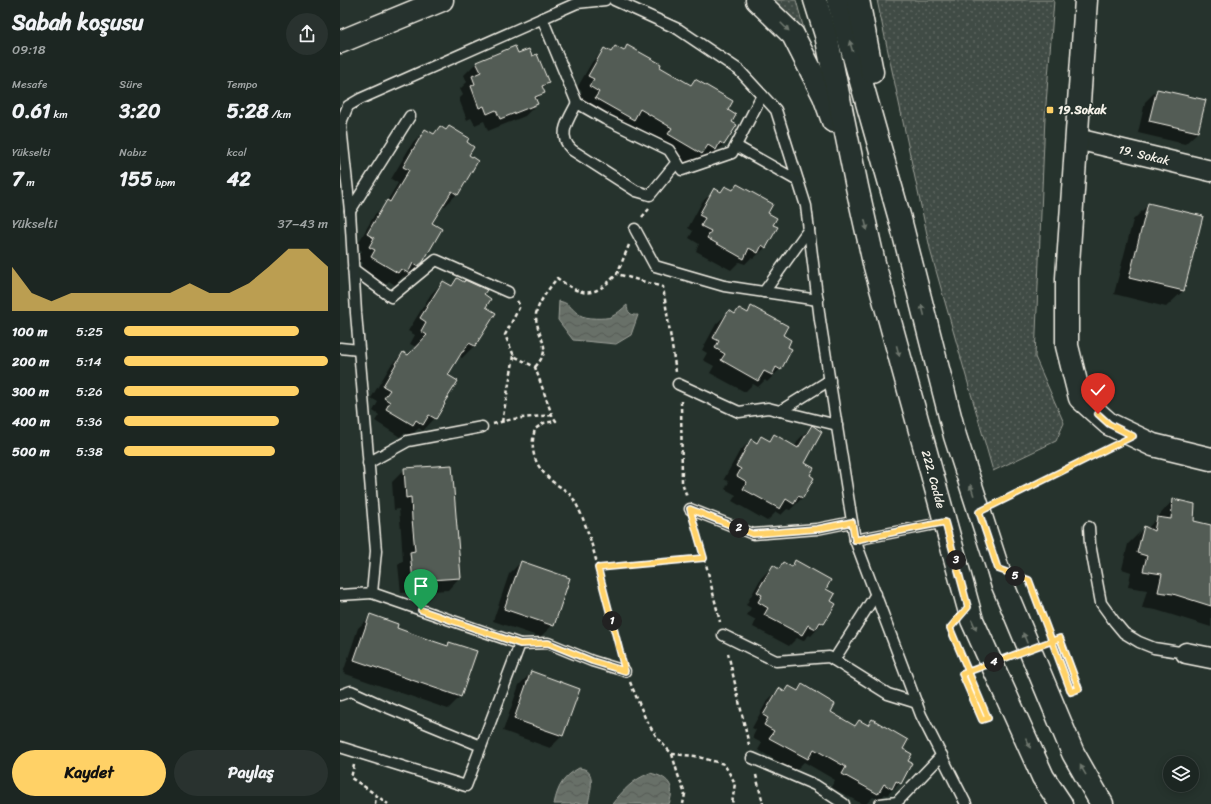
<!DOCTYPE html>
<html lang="tr">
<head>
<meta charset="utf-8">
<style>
  :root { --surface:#1c2622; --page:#29322f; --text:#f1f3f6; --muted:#a0a5a5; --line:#3a4340; --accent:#ffd166 }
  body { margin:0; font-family:Sriracha,sans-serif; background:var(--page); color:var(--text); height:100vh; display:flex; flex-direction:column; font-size:15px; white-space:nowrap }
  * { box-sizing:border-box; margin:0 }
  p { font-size:13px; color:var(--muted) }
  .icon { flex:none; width:22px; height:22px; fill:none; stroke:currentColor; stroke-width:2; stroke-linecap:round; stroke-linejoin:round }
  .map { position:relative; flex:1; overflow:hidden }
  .panel { display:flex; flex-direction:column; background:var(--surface); width:340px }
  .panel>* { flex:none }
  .tools { position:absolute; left:823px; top:756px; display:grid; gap:8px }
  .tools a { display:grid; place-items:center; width:36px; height:36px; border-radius:50%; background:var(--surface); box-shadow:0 2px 10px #0003,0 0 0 1px var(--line); font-size:20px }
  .pin { position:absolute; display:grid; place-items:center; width:34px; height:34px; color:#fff; margin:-41px -17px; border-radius:50% 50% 50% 0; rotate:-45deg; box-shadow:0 0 4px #0007 }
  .pin .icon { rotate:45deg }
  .km { position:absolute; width:20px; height:20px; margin:-10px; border-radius:50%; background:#222; color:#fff; font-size:11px; line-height:20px; text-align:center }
  .round { display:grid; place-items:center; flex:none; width:42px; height:42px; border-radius:21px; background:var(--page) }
  .summary { display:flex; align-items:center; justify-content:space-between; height:68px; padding:0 12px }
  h1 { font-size:22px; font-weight:700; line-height:30px }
  .metrics { display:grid; grid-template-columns:repeat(3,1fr); gap:6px; height:68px; padding:4px 12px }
  .metrics div { display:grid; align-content:center }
  .metrics b { font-size:20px; font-weight:700 }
  .metrics small { font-size:11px; font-weight:400 }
  .metrics p { font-size:11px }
  .chart { height:112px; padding:8px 12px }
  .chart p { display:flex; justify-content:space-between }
  .chart svg { width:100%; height:72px; margin-top:4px; fill:var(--accent); opacity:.7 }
  .primary-button { display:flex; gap:8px; margin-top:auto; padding:8px 12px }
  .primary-button a { flex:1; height:46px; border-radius:24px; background:var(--accent); color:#111; font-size:16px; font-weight:700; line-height:46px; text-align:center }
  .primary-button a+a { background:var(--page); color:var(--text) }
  ul { padding:0 12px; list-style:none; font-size:13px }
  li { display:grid; grid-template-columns:64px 48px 1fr; align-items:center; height:30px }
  li i { height:10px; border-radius:5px; background:var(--accent) }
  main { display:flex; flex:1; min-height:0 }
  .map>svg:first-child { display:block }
</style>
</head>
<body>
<main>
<section class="panel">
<div class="summary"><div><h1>Sabah koşusu</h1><p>09:18</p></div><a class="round"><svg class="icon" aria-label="share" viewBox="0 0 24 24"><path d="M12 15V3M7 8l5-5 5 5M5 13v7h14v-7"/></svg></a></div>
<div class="metrics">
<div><p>Mesafe</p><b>0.61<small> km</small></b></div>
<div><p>Süre</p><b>3:20</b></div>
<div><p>Tempo</p><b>5:28<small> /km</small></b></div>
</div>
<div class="metrics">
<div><p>Yükselti</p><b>7<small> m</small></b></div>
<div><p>Nabız</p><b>155<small> bpm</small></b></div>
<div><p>kcal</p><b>42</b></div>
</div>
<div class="chart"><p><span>Yükselti</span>37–43 m</p>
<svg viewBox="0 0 160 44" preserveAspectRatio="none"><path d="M0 44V17L10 33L20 38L30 33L40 33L50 33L60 33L70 33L80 33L90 27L100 33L110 33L120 27L130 17L140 6L150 6L160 17V44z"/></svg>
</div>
<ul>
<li><b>100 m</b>5:25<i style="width:86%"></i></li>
<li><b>200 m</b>5:14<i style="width:100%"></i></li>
<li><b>300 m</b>5:26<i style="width:86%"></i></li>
<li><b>400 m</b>5:36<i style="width:76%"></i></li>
<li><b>500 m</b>5:38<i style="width:74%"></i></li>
</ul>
<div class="primary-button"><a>Kaydet</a><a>Paylaş</a></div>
</section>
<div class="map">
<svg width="871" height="804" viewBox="0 0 871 804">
  <defs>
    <pattern id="grass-dots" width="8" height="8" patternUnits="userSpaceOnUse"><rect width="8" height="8" fill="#414b45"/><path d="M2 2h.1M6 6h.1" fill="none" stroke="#5d6560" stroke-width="1.8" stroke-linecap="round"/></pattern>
    <pattern id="water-waves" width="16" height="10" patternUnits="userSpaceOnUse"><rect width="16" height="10" fill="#676f68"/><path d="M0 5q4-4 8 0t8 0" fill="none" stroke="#565a55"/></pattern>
  </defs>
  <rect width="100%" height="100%" fill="#26332d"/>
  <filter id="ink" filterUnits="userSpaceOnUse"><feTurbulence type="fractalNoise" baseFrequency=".025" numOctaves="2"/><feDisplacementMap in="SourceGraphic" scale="8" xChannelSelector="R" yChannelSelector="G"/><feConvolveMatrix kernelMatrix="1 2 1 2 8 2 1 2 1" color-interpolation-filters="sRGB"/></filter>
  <g filter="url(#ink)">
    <!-- grass -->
    <g fill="url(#grass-dots)" stroke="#9a9e96">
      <path d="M434,0H456L466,37Z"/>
      <path d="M537,0H714L705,117L695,357L724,423L716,441L653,471L591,253Z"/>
    </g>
    <!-- water -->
    <g fill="url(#water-waves)" stroke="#9fa39b">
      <path d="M219,301C232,304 231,310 240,315C246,319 265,319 271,317C277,314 282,309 287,305C287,312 291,316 298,315L291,335L276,344L233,340L218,320Z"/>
      <path d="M239,768C258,769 250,792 248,804L235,803L234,804H214C218,786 223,777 239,768Z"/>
      <path d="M310,773C328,777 336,785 329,804H272C284,790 292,780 310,773Z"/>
    </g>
    <!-- shadow -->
    <g fill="#0007">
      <path d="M287,46L318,67L350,85L355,80L386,110L391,122L384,144L371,156L369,155L363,161L357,158L349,166L317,147L320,141L289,123L281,131L238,98L242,91L237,88L252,62L265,50L270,53L275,47L282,51Z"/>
      <path d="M177,55L208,83L202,89L203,93L196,100L197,104L185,116L148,131L144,121L135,125L131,118L127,120L119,99L123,95L120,89L127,82L124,75L137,62Z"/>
      <path d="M817,90L858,132L845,144L798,133L805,102Z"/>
      <path d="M100,127L125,143L128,156L117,194L105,206L102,205L91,224L83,261L70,274L65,278L63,276L55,285L49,281L45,285L19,270L23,263L17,259L22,251L16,247L35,214L44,206L58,183L51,179L73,142L86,130L93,134Z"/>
      <path d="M398,185L427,213L432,225L426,247L413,259L411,258L405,264L399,262L391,270L356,251L359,244L349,238L353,231L348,228L362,202L375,190L380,192L385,187L392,191Z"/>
      <path d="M809,204L861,217L843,291L826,307L774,294L793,220Z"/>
      <path d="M117,279L142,295L145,307L154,313L134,346L122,358L118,356L106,375L95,418L83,431L79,428L70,436L64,433L60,437L35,421L39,415L33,411L38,402L31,398L51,365L63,353L68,356L76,347L70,344L75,335L68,331L91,294L103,282L110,286Z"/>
      <path d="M412,307L441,335L446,347L451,350L440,369L427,382L425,380L418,387L413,384L405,392L370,373L374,366L363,360L367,353L362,350L376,324L389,312L394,314L399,309L406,313Z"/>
      <path d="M472,427L463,464L468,476L473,478L462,498L450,510L447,509L441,515L436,512L427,521L392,501L396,495L385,489L389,482L384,479L399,452L411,440L416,443L421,437L428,441L434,436L454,448L459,439Z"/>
      <path d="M65,469L120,577L108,590L61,593L58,565L63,561L61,531L59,509L54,510L52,482Z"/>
      <path d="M833,500L853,522L871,526V627L816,610L802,608L807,590L788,587L791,572L782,569L788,544L804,528L807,529Z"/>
      <path d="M181,562L213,625L200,637L153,621L169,574Z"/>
      <path d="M456,562L485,589L490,601L483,623L471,636L469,635L463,641L457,638L449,646L413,627L416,620L407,615L411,608L406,605L421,578L433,566L438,569L443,563L450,567Z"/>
      <path d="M31,616L56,629L106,646L109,643L120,697L108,709L3,673L18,628Z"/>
      <path d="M191,673L238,689L222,736L210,748L163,731L179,685Z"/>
      <path d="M462,685L489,713L514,727L519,721L526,726L532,720L562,749L560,783L547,795L545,794L539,800L533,797L526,804H522L491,787L495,780L464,762L455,771L418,750L422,743L412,738L416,730L412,728L427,701L439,689L444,692L449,687L456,691Z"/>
    </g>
    <!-- building -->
    <g fill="#525c55" stroke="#f4f1e8">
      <path d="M287,45L321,64L320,67L351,85L355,79L393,101L388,110L396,115L392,122L397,125L384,145L380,142L376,150L368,145L362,154L328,134L332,128L300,109L294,120L255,98L259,92L249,86L254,79L248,76L264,48L271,52L275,46L284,51Z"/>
      <path d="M175,46L178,53L189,49L192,56L197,54L209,83L202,86L205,93L195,97L198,104L160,119L156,110L147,114L144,106L139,108L131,86L135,84L132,76L141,72L136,62Z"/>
      <path d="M817,89L866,100L858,132L809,121Z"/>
      <path d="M100,126L106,130L109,126L129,138L127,142L134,147L129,155L138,161L118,195L112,191L92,223L102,229L83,262L78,266L73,263L68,273L61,269L58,273L31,257L35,250L29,247L34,238L27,234L47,200L50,202L69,170L63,167L85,129L94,134Z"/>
      <path d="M397,184L433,204L428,213L437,218L433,225L438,227L426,248L422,245L418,253L409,248L404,259L367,238L371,231L361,226L365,218L359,215L374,188L381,192L385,186L393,190Z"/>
      <path d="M808,203L863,216L844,291L789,278Z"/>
      <path d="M117,278L124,282L125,280L147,290L144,294L151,299L146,307L156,313L135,346L129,343L123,352H122L108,375L118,381L104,403L105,404L96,419L89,415L83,425L76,420L73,425L46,409L50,402L44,398L50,390L43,386L63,352L68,355L87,335L81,331L86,322L80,318L103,281L112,286Z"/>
      <path d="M411,306L448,326L443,335L451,340L448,347L452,349L441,370L436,367L432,375L424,371L418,381L381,360L385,354L375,348L379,341L373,338L389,310L395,314L399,308L408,313Z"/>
      <path d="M472,425L482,432L465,463L474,468L470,475L474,478L463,498L458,496L454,504L446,499L440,509L403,489L407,482L397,476L401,469L396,466L411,439L417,443L421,436L430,441L434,434L458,448Z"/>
      <path d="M112,465L121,578L73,581L70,552L75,551L72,519L71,497L66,498L64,468Z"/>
      <path d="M833,499L855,504L854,521L871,525V606L833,594L818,592L822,574L803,571L807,556L797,553L804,526L814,531L817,517L831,519Z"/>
      <path d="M455,560L491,580L486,589L495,594L491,601L496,604L484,624L480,622L476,629L468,625L462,635L424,615L428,608L418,602L422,595L417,592L433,565L439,569L443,562L452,567Z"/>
      <path d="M181,561L230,578L214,626L164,609Z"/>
      <path d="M30,614L58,624L57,628L87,639L108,646L109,642L137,651L121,697L14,660Z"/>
      <path d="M191,671L240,689L223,736L174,719Z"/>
      <path d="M462,684L495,704L491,712L515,726L519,720L528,725L532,719L568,740L563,749L572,754L568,761L572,763L561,784L556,781L552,789L544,784L538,794L502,774L506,767L474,749L468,759L429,738L434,731L424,725L428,718L423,715L439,688L445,692L449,686L458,691Z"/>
    </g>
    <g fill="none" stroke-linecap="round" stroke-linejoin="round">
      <!-- service casing -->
      <g stroke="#f4f1e8" stroke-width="13">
        <g id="service">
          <path d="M274,0L338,29L399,70L436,110L466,206L480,320L515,540L581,715L626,804"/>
          <path d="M202,18L237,103L265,119L329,150L342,170L392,153L422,95"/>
          <path d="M237,103C229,119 216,135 232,150L296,191L310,195L337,162"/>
          <path d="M396,146L458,181"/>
          <path d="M10,211L70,116"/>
          <path d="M295,229L315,266L384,286L478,300"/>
          <path d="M13,269L51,297L96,260L168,292"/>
          <path d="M424,292L469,229"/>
          <path d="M0,348L19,350"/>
          <path d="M338,384L399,412L428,408L497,425"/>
          <path d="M440,411L490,380"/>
          <path d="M28,463L68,441L142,427"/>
          <path d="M350,509L413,534L477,529L512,522"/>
          <path d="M749,527L750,544L761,603L774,621L784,633L799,642L814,648L846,653"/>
          <path d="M515,540L605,522"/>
          <path d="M0,595L32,593L36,551L16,313L10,211L1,126L2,120L8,106L20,99L237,3L265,0"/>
          <path d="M383,635L436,661L489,657L548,694L577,703"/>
          <path d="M180,644L208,643L252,661L285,671"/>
          <path d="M494,660L536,594"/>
          <path d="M0,695L11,691L44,706L141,746"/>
          <path d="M0,747L126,786L180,644L32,593"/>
          <path d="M412,758L475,785L504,804"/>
          <path d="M540,804L557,802L602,755"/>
        </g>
      </g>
      <!-- minor casing -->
      <g stroke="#f4f1e8" stroke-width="23">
        <g id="minor">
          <path id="s1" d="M737,139L871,171"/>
          <path d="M846,653L871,658"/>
        </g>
      </g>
      <!-- tertiary casing -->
      <g stroke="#f4f1e8" stroke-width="25">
        <path id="tertiary" d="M746,0L727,278V346L740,398L769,424L813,445L871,459"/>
      </g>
      <!-- primary casing -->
      <g stroke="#f4f1e8" stroke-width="25">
        <g id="primary">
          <path d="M417,0L453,35L484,96L493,121"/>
          <path id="s2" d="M475,0L486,35L517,187L534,263L632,620L703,777L721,804"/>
          <path d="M498,0L560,219L615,436L658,569L662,583L733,753L762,804"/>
          <path d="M518,0L532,72"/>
          <path d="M0,42L102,0"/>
        </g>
      </g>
      <!-- path -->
      <g stroke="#f4f1e8" stroke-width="2.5" stroke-dasharray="4 3" stroke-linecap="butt">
        <path d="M302,217L309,209"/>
        <path d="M289,245L277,274L323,287L336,372"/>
        <path d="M177,301L180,306L165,335L174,356L195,367L212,415L216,421L204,423L195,429C189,451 195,467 213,482C221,488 229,491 234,500C247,523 253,549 260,575C266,602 274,628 281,655"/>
        <path d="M195,367C212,348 201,344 197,323C196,321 196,317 196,314C199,301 209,289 217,278C244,298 253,298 277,274"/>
        <path d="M341,401L342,482L347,497"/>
        <path d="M162,422L174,356"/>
        <path d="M153,424L173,419L212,415"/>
        <path d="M658,503L771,447"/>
        <path d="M355,525L366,564L380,622"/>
        <path d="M258,568L364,558"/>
        <path d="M681,577L689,580L731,692L739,689L719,638"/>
        <path d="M614,624L610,628L648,717L642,720L622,674"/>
        <path d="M388,653L409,745"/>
        <path d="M290,682L306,720L318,739L332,754L355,756L384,764L395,783L392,804"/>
        <path d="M332,754L338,775L345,794L343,804"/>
        <path d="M14,765L11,778L25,787L48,804"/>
        <path d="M416,775L423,804"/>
        <path d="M35,804L36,795"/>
      </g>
      <!-- service -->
      <use href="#service" stroke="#26332d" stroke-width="10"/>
      <!-- minor -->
      <use href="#minor" stroke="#26332d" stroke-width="20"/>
      <!-- tertiary -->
      <use href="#tertiary" stroke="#26332d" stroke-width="22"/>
      <!-- primary -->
      <use href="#primary" stroke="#26332d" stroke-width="22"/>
      <!-- path-bridge -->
      <path stroke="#f4f1e8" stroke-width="2.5" stroke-dasharray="4 3" stroke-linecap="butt" d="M622,674L719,638"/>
    </g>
    <!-- one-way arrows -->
    <defs><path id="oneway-solid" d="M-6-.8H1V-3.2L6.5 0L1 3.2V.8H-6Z"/></defs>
    <g fill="#6e766e">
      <use href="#oneway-solid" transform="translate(445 27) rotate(45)"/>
      <use href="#oneway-solid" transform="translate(511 46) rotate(-106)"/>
      <use href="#oneway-solid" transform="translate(526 225) rotate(77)"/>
      <use href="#oneway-solid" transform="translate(583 310) rotate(-104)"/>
      <use href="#oneway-solid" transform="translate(558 351) rotate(75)"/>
      <use href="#oneway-solid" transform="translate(632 490) rotate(-108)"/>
      <use href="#oneway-solid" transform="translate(634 625) rotate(67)"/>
      <use href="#oneway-solid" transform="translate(685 638) rotate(-112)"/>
      <use href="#oneway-solid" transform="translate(688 743) rotate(66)"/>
      <use href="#oneway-solid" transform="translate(743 770) rotate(-120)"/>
    </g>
  </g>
  <g fill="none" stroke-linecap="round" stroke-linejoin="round" filter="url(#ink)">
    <!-- route casing -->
    <g stroke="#fff" stroke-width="8">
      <path id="route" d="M81,610L180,644L208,643L252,661L285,671L258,568L364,558L350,509L413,534L477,529L512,522L515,540L605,522L628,607L610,628L648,718L642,720L622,674L720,638L739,689L731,692L689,580L658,569L639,512L793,436L769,424L758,414"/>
    </g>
    <!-- route -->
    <use href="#route" stroke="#ffd166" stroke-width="5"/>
  </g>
  <!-- markers -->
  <rect fill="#ffd166" stroke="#26332d" stroke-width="1.5" x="706" y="106" width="8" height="8" rx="2"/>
  <g text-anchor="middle" stroke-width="3" stroke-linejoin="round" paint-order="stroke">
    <!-- poi labels -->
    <g font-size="12" font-weight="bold" fill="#f4f1e8" stroke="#26332d" text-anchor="start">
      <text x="718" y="114">19.Sokak</text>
    </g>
    <!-- street labels -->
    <g font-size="12" fill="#f4f1e8" stroke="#26332d">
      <text dy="4" stroke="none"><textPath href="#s1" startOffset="69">19. Sokak</textPath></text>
      <text dy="4" stroke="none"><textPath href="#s2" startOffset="494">222. Cadde</textPath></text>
    </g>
  </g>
</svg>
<div class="tools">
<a><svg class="icon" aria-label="layers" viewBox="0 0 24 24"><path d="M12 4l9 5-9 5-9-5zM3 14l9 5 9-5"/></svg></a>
</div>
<div class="pin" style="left:81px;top:610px;background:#1e9e55"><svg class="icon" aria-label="arrive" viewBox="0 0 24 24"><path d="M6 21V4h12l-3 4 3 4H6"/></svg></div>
<div class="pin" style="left:758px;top:414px;background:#d93025"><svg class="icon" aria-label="check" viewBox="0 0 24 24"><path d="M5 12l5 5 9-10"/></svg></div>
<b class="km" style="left:272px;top:621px">1</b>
<b class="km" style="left:399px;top:528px">2</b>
<b class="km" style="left:616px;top:560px">3</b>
<b class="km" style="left:654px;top:662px">4</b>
<b class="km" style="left:675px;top:576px">5</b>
</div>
</main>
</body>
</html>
